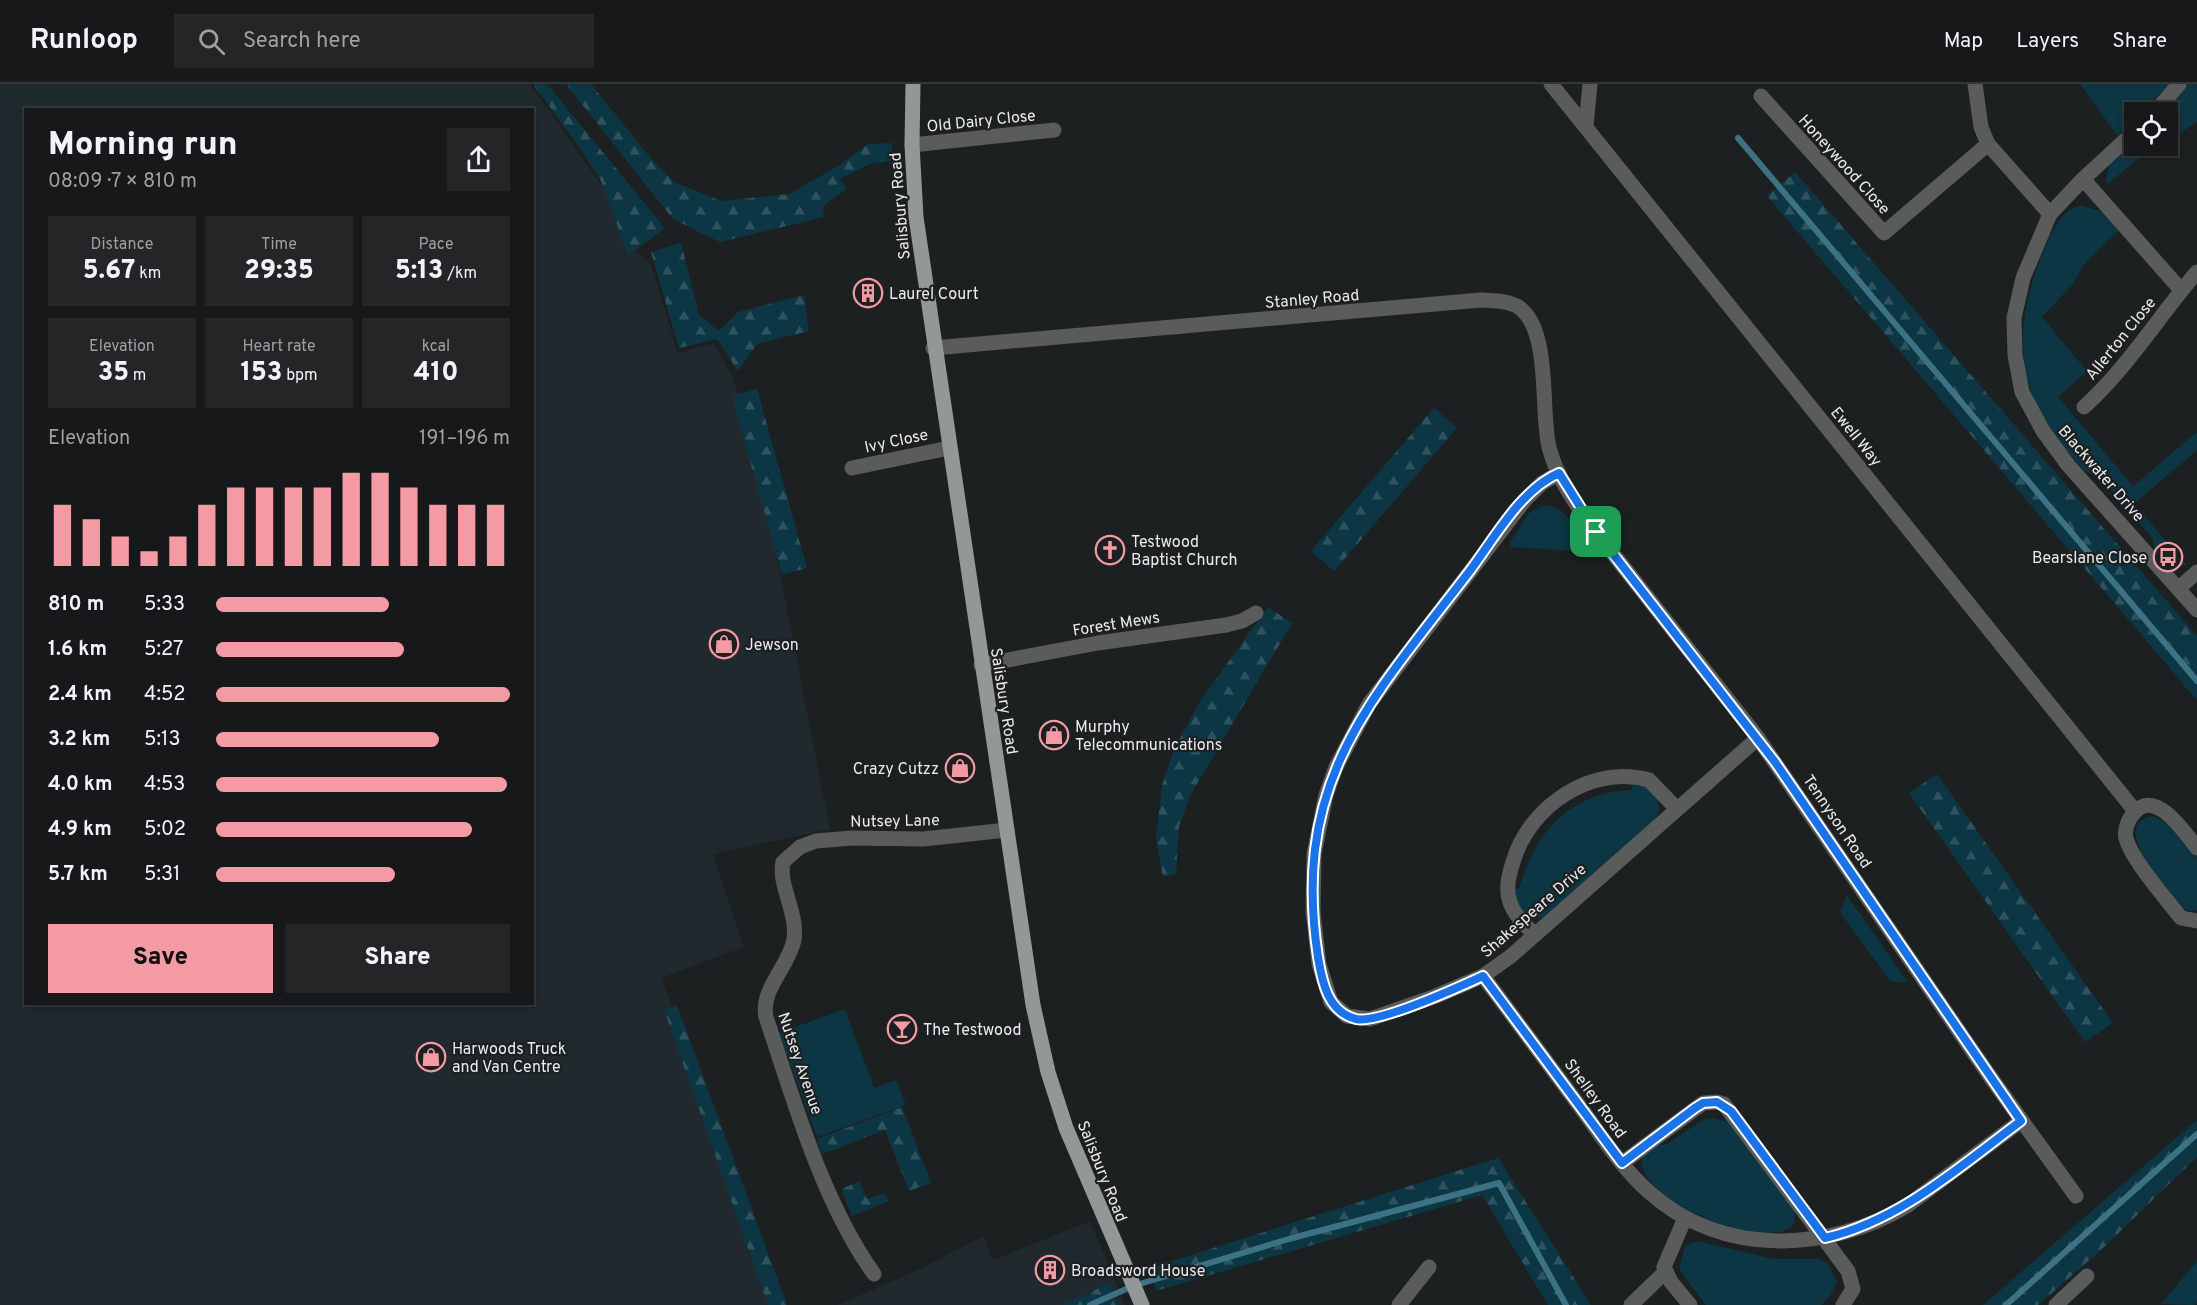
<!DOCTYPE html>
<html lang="en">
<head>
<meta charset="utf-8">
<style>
  :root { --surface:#161819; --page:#232526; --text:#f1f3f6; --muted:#9ea0a2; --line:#353738; --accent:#f49aa5 }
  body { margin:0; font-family:Overpass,sans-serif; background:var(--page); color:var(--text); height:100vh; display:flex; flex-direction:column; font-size:22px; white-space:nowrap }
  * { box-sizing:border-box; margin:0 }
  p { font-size:20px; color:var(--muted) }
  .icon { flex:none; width:33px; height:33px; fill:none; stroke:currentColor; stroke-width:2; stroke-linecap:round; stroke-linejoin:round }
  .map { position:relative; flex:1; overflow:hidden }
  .sheet { position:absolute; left:24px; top:24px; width:510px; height:897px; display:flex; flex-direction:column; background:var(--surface); border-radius:0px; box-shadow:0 3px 9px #0003,0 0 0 2px var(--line) }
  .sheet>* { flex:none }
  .controls { position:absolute; left:2124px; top:18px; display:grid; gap:12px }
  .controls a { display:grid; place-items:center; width:54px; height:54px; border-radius:0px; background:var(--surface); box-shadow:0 3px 9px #0003,0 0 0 2px var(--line); font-size:30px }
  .pin { position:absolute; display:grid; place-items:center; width:51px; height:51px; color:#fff; margin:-26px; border-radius:12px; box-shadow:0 3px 9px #0006 }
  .round { display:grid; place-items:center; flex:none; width:63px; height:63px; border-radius:0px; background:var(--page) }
  .head { display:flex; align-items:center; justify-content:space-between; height:102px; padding:0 24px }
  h1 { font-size:33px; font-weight:800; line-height:45px }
  .stats { display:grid; grid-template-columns:repeat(3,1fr); gap:9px; height:102px; padding:6px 24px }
  .stats div { display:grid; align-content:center; border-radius:0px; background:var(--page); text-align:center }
  .stats b { font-size:26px; font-weight:800 }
  .stats small { font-size:16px; font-weight:400 }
  .stats p { font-size:16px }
  .chart { height:168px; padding:12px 24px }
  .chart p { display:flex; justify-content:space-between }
  .chart svg { width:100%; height:108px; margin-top:6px; stroke:var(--accent); stroke-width:6 }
  .primary-button { display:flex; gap:12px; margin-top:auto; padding:12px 24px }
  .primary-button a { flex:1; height:69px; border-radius:0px; background:var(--accent); color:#111; font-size:24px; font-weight:800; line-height:69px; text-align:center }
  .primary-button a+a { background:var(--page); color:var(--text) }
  ul { padding:0 24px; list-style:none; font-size:20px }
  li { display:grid; grid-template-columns:96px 72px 1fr; align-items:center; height:45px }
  li i { height:15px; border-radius:8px; background:var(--accent) }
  header { display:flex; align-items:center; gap:36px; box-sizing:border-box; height:84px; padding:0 30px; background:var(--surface); border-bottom:2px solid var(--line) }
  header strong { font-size:28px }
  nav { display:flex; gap:33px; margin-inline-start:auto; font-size:21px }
  .search { width:420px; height:54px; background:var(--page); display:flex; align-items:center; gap:15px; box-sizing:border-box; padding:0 21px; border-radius:0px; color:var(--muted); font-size:22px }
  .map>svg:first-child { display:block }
</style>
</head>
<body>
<header>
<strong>Runloop</strong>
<div class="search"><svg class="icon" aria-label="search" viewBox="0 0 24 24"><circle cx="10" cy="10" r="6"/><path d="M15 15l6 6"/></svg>Search here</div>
<nav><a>Map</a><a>Layers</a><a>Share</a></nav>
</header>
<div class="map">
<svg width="2197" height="1221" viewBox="0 0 2197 1221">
  <defs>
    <pattern id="forest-firs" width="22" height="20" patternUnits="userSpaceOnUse" patternTransform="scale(1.5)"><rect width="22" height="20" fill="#0c3643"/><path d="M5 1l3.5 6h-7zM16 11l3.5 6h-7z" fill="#2f535e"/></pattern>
  </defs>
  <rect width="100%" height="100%" fill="#1d2021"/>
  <!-- built -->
  <g fill="#20292d" fill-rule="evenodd">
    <path d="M0,0H530L607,109L628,160L651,181L678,269L714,259L733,294L762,398L830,745L713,770L744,863L661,894L731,1068L787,1221H0ZM26,26H532V920H26Z"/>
    <path d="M1090,1137L1125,1221H838L918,1186L984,1152L993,1176Z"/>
  </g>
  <!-- green -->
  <g fill="#0c3643">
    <path d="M2080,0H2170L2141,28H2134V35L2117,51Z"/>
    <path d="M2187,0H2197V38L2168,57L2167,28Z"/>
    <path d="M2134,59V62H2160L2146,69L2106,101L2109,81Z"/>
    <path d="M2080,121L2103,128L2119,146L2086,178L2072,201L2042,233L2087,287L2058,313L2133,402L2197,348V366L2134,420L2187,481C2166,485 2154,476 2153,455L2100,393C2085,391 2078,379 2068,368C2014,309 2013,242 2042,171C2050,151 2058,129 2080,121Z"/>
    <path d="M1544,421C1569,424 1580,449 1591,468L1511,463L1510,458L1529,429Z"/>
    <path d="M1632,699L1643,700C1654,711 1666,719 1655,735L1543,834L1529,835L1522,828L1512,804L1519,805C1535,747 1571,708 1632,706Z"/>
    <path d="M2152,732L2168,740L2197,774V826L2188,827L2180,822C2169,807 2107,740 2152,732Z"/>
    <path d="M1847,811L1908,899L1890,897L1842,831L1840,827Z"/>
    <path d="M845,925L874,1004L896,996L906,1021L817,1053L779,949Z"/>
    <path d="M1714,1034L1734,1040L1796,1126L1793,1142C1765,1167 1634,1117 1642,1073L1657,1060L1666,1061L1704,1035Z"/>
    <path d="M1697,1157L1774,1175H1820L1828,1180L1837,1198L1830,1212L1821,1221H1706L1679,1185L1685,1162Z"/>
    <path d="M2197,1177V1218L2194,1221L2161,1220Z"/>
  </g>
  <!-- forest -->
  <g fill="url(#forest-firs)">
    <path d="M533,0H547L665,144L628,171L600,95L575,57Z"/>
    <path d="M566,0H591L653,77L674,98L721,117L789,110L840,81L868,60L892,59V77L872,79L840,95L847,105L823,122L824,133L720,158L673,135Z"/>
    <path d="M1795,88L2197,552V616L1767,112Z"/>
    <path d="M681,159L699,231L719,247L738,228L804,211L809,247L757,260L738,287L717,255L679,264L651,168Z"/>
    <path d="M757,305L807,484L782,491L732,312Z"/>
    <path d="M1434,324L1457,344L1334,487L1311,467Z"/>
    <path d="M1268,523L1292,539L1191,710L1179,742L1176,790L1163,793L1156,755L1162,701L1175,663L1200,617Z"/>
    <path d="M1937,690L2113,939L2085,958L1909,709Z"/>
    <path d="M677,921L787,1221H768L664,926Z"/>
    <path d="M902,1023L931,1099L909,1107L885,1046L822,1070L817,1055Z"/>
    <path d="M2197,1036V1073L2100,1167L2038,1221H1983Z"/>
    <path d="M1498,1074L1591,1221H1548L1482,1111L1156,1207L1150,1184Z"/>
    <path d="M860,1097L867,1115L885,1109L889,1117L852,1132L841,1105Z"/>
    <path d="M1110,1199L1119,1221H1062Z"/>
  </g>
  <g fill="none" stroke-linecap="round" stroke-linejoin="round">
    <!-- stream -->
    <g stroke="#3d7284" stroke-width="6">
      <path d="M1738,54L2197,597"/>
      <path d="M1090,1221L1133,1202L1289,1155L1499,1099L1566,1221"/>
      <path d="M2006,1221L2197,1050"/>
    </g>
    <!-- minor -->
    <g stroke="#5a5b5b" stroke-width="15">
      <path d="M1551,0L2135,727"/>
      <path d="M1761,12L1884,149L1988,60L1981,43L1975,0"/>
      <path d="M2155,28L2179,0"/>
      <path d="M1586,42L1590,0"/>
      <path d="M2134,48L2083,95L2050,130L2023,194L2014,234L2015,271L2022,308L2043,347L2068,381L2197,526"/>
      <path d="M1988,60L2050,130"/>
      <path d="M912,61L1054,46"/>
      <path d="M2083,95L2181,206"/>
      <path d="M933,264L1481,216C1493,217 1506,216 1517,222C1552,243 1540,327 1549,363C1557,395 1577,422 1596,448L1758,654L1989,991L2076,1112"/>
      <path d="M2084,323C2128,283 2159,232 2197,188"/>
      <path d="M852,384L949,364"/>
      <path d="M1559,389L1542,399L1524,417L1369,620L1336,683L1326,711L1314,770L1313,827L1319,880L1331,918L1347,932L1370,935L1436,912L1483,892L1511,872L1758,654"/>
      <path d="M2179,504L2197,488"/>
      <path d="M981,581L1098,559L1226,541L1242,537L1256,529"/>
      <path d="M2197,764C2185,749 2155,703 2134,729C2128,735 2124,746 2126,754C2131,775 2167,816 2181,834L2197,837"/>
      <path d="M1535,851C1526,842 1514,831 1510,818C1505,805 1509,791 1513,778C1529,722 1592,680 1649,696L1676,724"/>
      <path d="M1483,892C1516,936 1548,980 1581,1024C1602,1053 1622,1084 1649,1108C1721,1173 1829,1169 1908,1121L2021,1037"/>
      <path d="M1622,1079L1703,1019L1717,1018L1724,1020L1848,1187L1853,1205L1843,1221"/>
      <path d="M1685,1134L1664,1183L1671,1198L1690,1221"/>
      <path d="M874,1190C822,1117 794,1017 766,933C760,906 789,882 794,856C798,828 778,802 783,778L800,763L816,757L852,754L923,755L1007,746"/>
      <path d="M1399,1221L1429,1183"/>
      <path d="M1631,1221L1665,1188"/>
      <path d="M2056,1221L2087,1192"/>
    </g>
    <!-- major -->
    <path stroke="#949798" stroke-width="15" d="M913,0L912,61L916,133L1033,921L1048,988L1066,1044L1142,1221"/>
  </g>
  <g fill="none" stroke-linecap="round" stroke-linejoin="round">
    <!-- route casing -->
    <g stroke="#fff" stroke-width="12">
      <path id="route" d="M1559,389L1596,448L1775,678L2021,1037C1959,1083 1901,1136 1825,1154L1731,1027L1717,1018L1703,1019L1695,1024L1622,1079L1483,892C1459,903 1379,940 1356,935C1328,928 1322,898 1318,873C1291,697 1369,618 1469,488C1494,455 1520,406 1559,389Z"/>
    </g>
    <!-- route -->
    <use href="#route" stroke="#1a73e8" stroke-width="8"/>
  </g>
  <!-- icons -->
  <defs>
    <g id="building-ring" transform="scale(1.5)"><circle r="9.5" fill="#1d2021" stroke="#f49aa5" stroke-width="1.5"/><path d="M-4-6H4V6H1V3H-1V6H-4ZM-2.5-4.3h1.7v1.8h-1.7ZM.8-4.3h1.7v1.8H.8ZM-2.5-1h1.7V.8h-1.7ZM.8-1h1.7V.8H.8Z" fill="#f49aa5"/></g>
    <g id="church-ring" transform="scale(1.5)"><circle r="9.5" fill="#1d2021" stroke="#f49aa5" stroke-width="1.5"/><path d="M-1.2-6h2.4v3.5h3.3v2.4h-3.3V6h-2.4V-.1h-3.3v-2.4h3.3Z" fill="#f49aa5"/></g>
    <g id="bus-ring" transform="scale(1.5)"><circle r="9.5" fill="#1d2021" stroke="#f49aa5" stroke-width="1.5"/><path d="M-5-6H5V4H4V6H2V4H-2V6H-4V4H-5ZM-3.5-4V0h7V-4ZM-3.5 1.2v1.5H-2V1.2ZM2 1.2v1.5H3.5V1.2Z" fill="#f49aa5"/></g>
    <g id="shop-ring" transform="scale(1.5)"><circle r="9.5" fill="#1d2021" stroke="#f49aa5" stroke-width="1.5"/><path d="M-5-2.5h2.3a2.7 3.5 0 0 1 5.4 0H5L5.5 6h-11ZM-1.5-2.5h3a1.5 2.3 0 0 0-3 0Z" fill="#f49aa5"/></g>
    <g id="bar-ring" transform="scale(1.5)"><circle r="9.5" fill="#1d2021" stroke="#f49aa5" stroke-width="1.5"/><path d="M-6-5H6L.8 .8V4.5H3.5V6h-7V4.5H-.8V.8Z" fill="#f49aa5"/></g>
  </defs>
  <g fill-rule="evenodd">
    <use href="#building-ring" x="868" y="209"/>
    <use href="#church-ring" x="1110" y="466"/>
    <use href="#bus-ring" x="2168" y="473"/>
    <use href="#shop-ring" x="724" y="560"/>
    <use href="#shop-ring" x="1054" y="651"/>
    <use href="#shop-ring" x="960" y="684"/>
    <use href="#bar-ring" x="902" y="945"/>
    <use href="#shop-ring" x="431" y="973"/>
    <use href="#building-ring" x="1050" y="1186"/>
  </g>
  <g text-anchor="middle" stroke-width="4.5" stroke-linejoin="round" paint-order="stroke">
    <!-- street labels -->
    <g font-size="16" fill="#e9ebec" stroke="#1d2021">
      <text transform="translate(981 36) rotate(-6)" y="6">Old Dairy Close</text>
      <text transform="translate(1845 80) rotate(48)" y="6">Honeywood Close</text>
      <text transform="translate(899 122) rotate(-95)" y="6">Salisbury Road</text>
      <text transform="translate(1312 214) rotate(-5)" y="6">Stanley Road</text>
      <text transform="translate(2120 254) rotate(-51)" y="6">Allerton Close</text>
      <text transform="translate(1857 352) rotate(51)" y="6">Ewell Way</text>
      <text transform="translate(896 356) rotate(-12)" y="6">Ivy Close</text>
      <text transform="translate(2102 389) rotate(49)" y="6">Blackwater Drive</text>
      <text transform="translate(1116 539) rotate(-9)" y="6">Forest Mews</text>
      <text transform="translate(1005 617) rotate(81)" y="6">Salisbury Road</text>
      <text transform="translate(895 736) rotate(-1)" y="6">Nutsey Lane</text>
      <text transform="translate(1838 737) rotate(56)" y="6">Tennyson Road</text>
      <text transform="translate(1533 826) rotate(-41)" y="6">Shakespeare Drive</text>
      <text transform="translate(801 979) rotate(71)" y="6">Nutsey Avenue</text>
      <text transform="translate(1596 1014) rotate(54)" y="6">Shelley Road</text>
      <text transform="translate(1103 1087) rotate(68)" y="6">Salisbury Road</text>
    </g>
    <!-- poi labels -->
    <g font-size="16" fill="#e9ebec" stroke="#1d2021" text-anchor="start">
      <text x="889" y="215">Laurel Court</text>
      <text x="1131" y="463">Testwood<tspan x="1131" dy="18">Baptist Church</tspan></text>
      <text x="2147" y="479" text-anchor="end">Bearslane Close</text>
      <text x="745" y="566">Jewson</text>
      <text x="1075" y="648">Murphy<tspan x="1075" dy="18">Telecommunications</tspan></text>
      <text x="939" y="690" text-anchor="end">Crazy Cutzz</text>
      <text x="923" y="951">The Testwood</text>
      <text x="452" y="970">Harwoods Truck<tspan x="452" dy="18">and Van Centre</tspan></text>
      <text x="1071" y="1192">Broadsword House</text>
    </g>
  </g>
</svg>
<div class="controls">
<a><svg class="icon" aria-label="locate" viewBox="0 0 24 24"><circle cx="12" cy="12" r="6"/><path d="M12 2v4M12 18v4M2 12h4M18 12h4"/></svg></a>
</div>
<div class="pin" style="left:1596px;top:448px;background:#1e9e55"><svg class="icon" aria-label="arrive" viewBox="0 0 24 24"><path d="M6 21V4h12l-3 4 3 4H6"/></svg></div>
<section class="sheet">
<div class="head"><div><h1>Morning run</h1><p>08:09 · 7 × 810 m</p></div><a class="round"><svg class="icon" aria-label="share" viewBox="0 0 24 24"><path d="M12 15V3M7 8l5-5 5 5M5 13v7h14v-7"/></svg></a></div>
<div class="stats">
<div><p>Distance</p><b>5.67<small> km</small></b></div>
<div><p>Time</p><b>29:35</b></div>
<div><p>Pace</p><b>5:13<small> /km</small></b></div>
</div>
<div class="stats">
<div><p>Elevation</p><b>35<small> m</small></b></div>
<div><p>Heart rate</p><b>153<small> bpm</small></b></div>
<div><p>kcal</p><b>410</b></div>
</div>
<div class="chart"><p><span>Elevation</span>191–196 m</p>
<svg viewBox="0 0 160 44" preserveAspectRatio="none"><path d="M5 44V19M15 44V25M25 44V32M35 44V38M45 44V32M55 44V19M65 44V12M75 44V12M85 44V12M95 44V12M105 44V6M115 44V6M125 44V12M135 44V19M145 44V19M155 44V19"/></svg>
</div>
<ul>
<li><b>810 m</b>5:33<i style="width:59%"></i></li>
<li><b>1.6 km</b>5:27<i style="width:64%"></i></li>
<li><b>2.4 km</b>4:52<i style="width:100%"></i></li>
<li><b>3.2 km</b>5:13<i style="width:76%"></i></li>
<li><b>4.0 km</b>4:53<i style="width:99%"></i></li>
<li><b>4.9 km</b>5:02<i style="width:87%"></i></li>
<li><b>5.7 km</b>5:31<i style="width:61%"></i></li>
</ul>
<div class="primary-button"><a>Save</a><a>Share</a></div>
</section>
</div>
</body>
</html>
